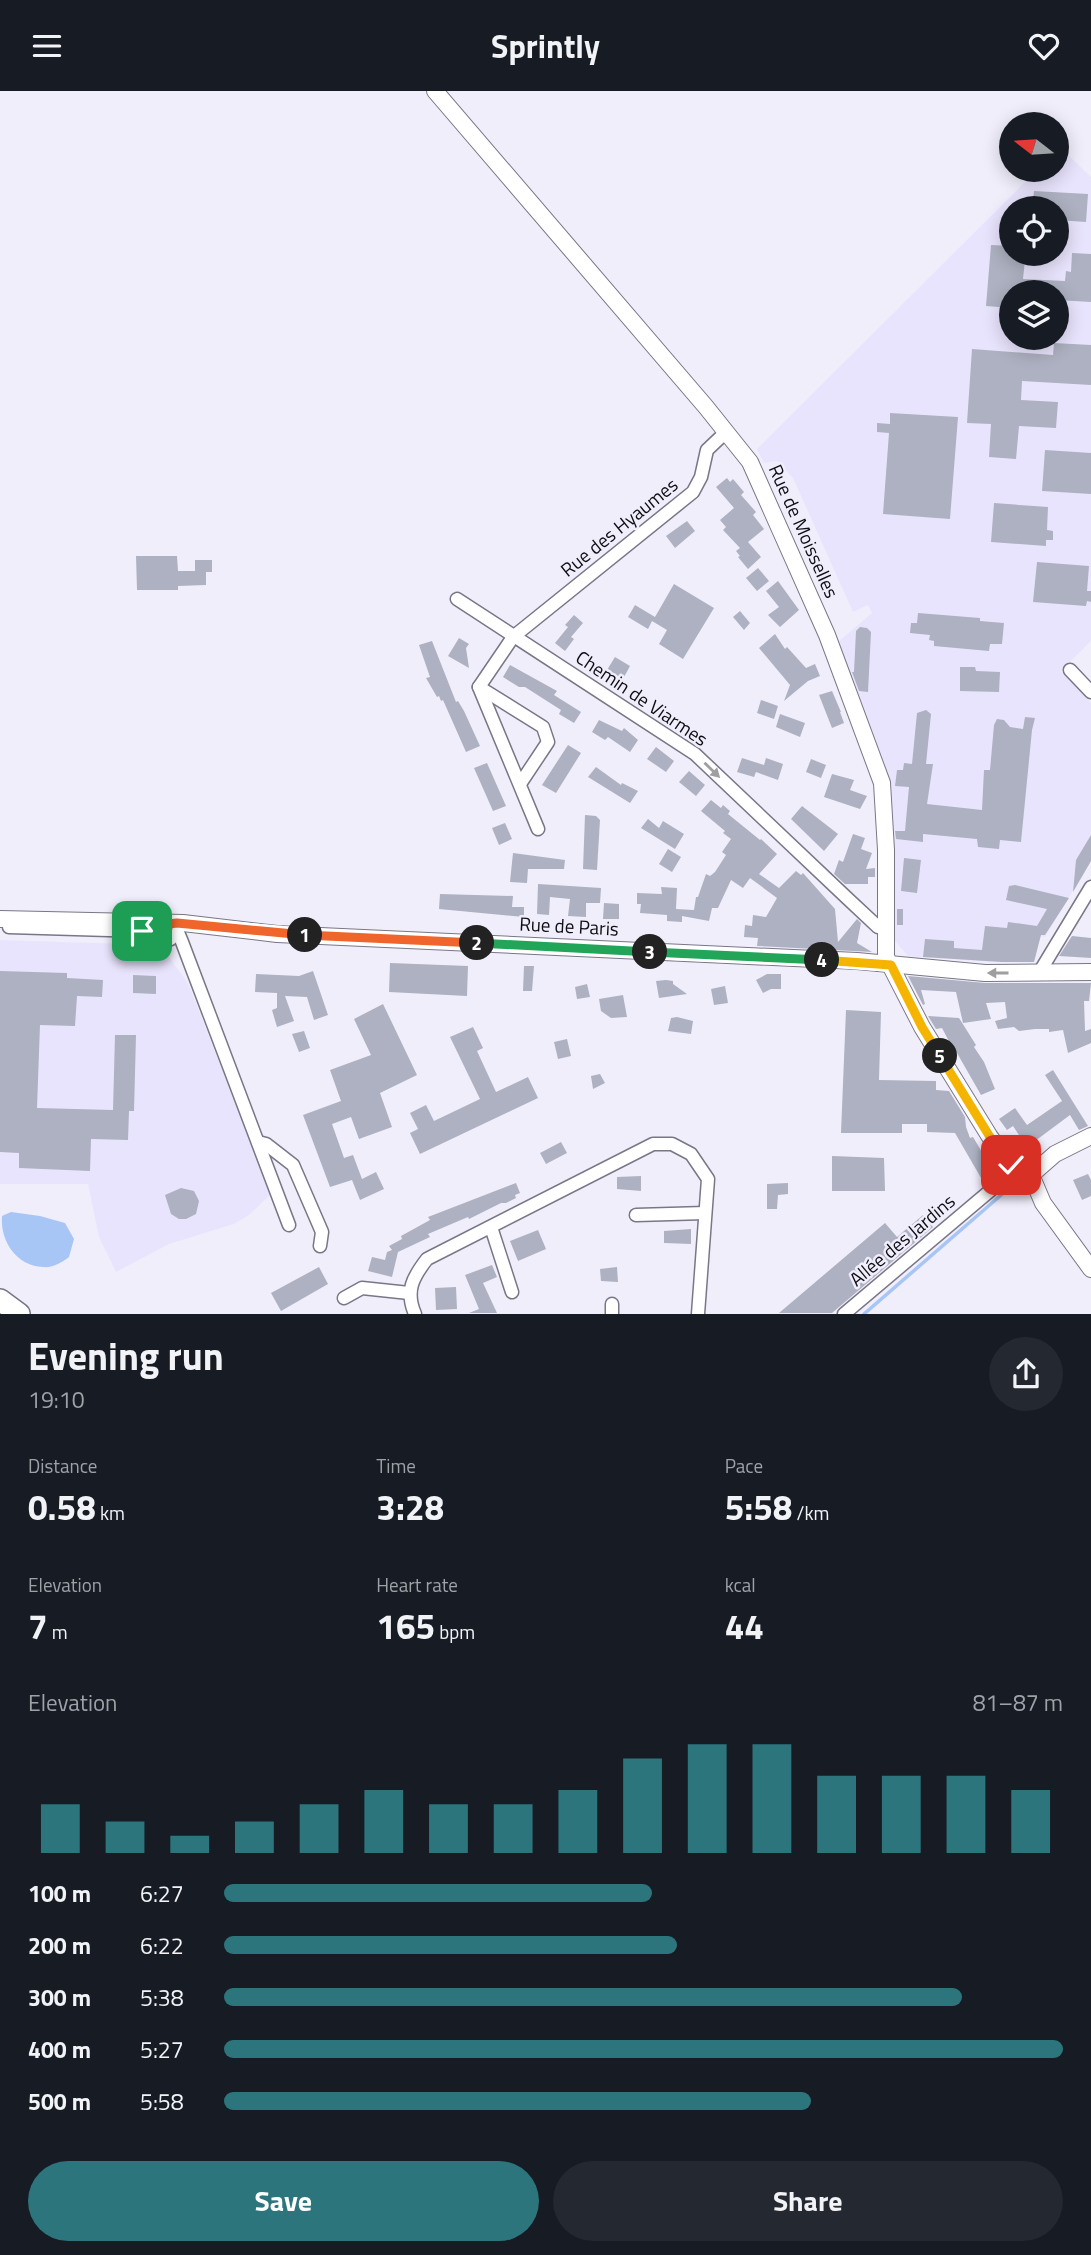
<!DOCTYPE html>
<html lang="en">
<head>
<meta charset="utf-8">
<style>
  :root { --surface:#171b24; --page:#242831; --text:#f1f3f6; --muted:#9ea1a6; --accent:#2c757c }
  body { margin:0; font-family:"Titillium Web",sans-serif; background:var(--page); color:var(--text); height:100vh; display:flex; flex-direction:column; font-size:26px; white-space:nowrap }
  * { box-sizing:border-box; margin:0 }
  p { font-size:23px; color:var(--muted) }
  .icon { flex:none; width:38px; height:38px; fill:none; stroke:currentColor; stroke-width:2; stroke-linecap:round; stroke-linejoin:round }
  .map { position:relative; height:1223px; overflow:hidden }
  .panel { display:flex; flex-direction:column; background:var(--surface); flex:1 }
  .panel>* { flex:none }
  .needle { width:46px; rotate:287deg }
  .fabs { position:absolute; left:999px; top:21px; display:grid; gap:14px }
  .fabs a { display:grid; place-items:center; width:70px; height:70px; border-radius:50%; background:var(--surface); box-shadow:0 4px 18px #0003; font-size:35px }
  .pin { position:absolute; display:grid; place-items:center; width:60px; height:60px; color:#fff; margin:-30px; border-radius:14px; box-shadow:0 4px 10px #0006 }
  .km { position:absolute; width:35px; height:35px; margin:-18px; border-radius:50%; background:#222; color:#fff; font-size:19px; line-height:35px; text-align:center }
  .round { display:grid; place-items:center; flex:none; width:74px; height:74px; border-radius:37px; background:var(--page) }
  .headline { display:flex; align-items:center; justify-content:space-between; height:119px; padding:0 28px }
  h1 { font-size:38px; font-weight:700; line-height:52px }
  .figures { display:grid; grid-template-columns:repeat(3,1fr); gap:10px; height:119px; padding:7px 28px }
  .figures div { display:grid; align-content:center }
  .figures b { font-size:35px; font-weight:700 }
  .figures small { font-size:19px; font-weight:400 }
  .figures p { font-size:19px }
  .chart { height:196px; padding:14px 28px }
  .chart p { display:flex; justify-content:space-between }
  .chart svg { width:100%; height:126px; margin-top:7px; stroke:var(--accent); stroke-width:6 }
  .button { display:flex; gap:14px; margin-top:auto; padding:14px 28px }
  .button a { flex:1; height:80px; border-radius:42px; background:var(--accent); color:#fff; font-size:28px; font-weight:700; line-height:80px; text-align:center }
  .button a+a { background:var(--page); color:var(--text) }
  ul { padding:0 28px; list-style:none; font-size:23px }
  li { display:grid; grid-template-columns:112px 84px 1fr; align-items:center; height:52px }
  li i { height:18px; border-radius:9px; background:var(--accent) }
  header { display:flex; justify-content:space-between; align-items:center; height:91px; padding:0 28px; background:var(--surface); font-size:32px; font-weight:700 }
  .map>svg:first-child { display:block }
</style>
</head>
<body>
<header><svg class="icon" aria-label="menu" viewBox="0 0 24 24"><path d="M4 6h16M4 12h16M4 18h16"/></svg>Sprintly<svg class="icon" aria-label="heart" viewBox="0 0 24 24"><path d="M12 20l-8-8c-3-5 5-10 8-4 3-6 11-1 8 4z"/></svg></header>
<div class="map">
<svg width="1091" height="1223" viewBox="0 0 1091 1223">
  <rect width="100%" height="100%" fill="#f1eefc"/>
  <!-- built -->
  <g fill="#e9e4fd" fill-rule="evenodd">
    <path d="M1060,56L1091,86V550L1061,580L1091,612V770L1045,846L995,837L990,871L908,865L894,849V766L888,683L838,551L872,522L868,514L853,521L793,387L777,370L764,372L757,358L1037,79H1057V59ZM1012,117H1057V163H1012ZM1012,201H1057V247H1012Z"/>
    <path d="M0,849L160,854L188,892L271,1103L249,1124L234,1133L169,1153L116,1181L99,1146L88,1093H0Z"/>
  </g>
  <!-- water -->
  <path fill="#a7c6f5" d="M11,1121L40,1125L65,1132L74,1148L69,1166C61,1172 53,1177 43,1176C18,1175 0,1152 2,1125Z"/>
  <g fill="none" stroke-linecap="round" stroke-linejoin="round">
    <!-- stream -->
    <path stroke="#a7c6f5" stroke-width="3.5" d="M864,1223L1015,1092"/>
  </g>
  <!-- building -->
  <g fill="#adb1c1">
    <path d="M1034,100L1088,103L1086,131L1057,129V117H1032Z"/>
    <path d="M991,154L1012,155V163H1016L1015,168L1025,169L1023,188L1065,190L1066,180L1071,181L1072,162L1091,163V211L1057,209V201H1012V217L986,215Z"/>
    <path d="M1054,252L1091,254V294L1022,290L1021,309L1058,311L1056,337L1019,335L1016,368L989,366L991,333L967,332L972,258L1053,264Z"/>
    <path d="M890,322L958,326L950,428L883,423L889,342L877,341V332L890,333Z"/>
    <path d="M1045,359L1091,362V403L1042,400Z"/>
    <path d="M727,387L730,391L733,388L744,401L741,404L756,421L753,424L764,438L748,451L761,466L748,478L738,466L740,465L736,460L740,457L723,439L726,436L720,429L734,417L716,396Z"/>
    <path d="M994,412L1048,416L1047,439L1053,440V449H1046V455L991,451Z"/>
    <path d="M687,430L695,440L675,457L666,445Z"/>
    <path d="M136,465H177L178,480H195V469H212V481H206V494L178,495V499H137Z"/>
    <path d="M1037,471L1089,475L1087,500H1091V511L1087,510L1086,515L1033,511Z"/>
    <path d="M758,477L769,490L757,500L746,487Z"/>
    <path d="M778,490L799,519L780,536L768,524L779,516L766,500Z"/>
    <path d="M674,493L714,517L683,568L659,553L667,539L652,530L648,538L628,526L635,514L655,526Z"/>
    <path d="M740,520L750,532L744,539L733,526Z"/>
    <path d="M918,522L980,527V530L1004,532L1002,553H990L989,560L934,555V550L929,549L930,544L910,542L911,532H917Z"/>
    <path d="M574,524L583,532L571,546L574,548L565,560L555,552L568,536L565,534Z"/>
    <path d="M860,536L867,537L871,541L868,601L859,600L852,581H854L856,540Z"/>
    <path d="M775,543L785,558L787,556L806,577L815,573L820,585L808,590L784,610L790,594L759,557Z"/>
    <path d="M459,547L469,553L466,557L469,577L448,565Z"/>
    <path d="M432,550L456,611L458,610L464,620L480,655L466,661L443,609L441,610L439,605L437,606L426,587L430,586L419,554Z"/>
    <path d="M615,566L630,575L623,588L607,579Z"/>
    <path d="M510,574L557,600L554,604L581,621L574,632L559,623L561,619L525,596H519L503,586Z"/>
    <path d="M960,576H975L976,580L1000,581L999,601L960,600Z"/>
    <path d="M832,600L841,621H840L844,632L832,637L819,604Z"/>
    <path d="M761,609L778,615L774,628L757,622Z"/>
    <path d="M926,619L931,623L926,673H933L927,713L982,719L984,679H990L994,634L997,628L1004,629L1010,636L1023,638L1025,626L1035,627L1032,639L1021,751L1000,749L999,758L978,756L977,748L923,743V751L896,748L895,740H905L909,696L895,695L897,679H903L904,672L912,673L917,622Z"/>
    <path d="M780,623L805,632L800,646L776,636Z"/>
    <path d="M599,629L622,640L624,637L638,649L630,661L608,646L605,649L592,641Z"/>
    <path d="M568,654L581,662L556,702L542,694Z"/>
    <path d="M656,656L674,670L666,681L647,668Z"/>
    <path d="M742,667L764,674L766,667L783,673L778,689L756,681L754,686L737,681Z"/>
    <path d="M811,668L826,674L821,687L806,681Z"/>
    <path d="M487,672L506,715L493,720L474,677Z"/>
    <path d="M596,676L621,694L622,692L638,700L630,712L588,686Z"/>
    <path d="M689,680L705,694L696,705L679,691Z"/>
    <path d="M832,683L854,689L850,699L867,705L860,718L824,706Z"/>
    <path d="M711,709L721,717L723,714L730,720L728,723L760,749L761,748L777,763L759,783L779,797L796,780L801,784L803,782L835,818L838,851L857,828L861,832L857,852L872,861L757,855L758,847L744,846L745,834L752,835L753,824L766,826L777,807L750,787L743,797L731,789L718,817H712L709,830L682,825V831L667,830V824L640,822L641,813H637V802L662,803L661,796L677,797L676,818L694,819L696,806H698L706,783L710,785L715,781L726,764L722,761L731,748L723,742L725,740L701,720Z"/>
    <path d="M802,715L838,743L824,760L791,728Z"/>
    <path d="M585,724L596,725L600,729L597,779L583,778Z"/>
    <path d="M648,728L659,737L663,730L684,743L675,758L641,737Z"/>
    <path d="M505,732L512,748L499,754L492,737Z"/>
    <path d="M853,743L865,747L861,758L872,762L866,778L875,777V786H868V793H845L834,783L839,769L843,771Z"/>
    <path d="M1091,744V770L1073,801L1076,769Z"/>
    <path d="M668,758L681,766L672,781L659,773Z"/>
    <path d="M513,762L565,769L564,778H528L527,792L510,791Z"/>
    <path d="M904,767L921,769L917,802L901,800Z"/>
    <path d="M538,793L601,797L600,812H586V826L568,825L570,808L550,806L549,824L537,823Z"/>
    <path d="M1015,794L1069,807L1045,844H1041L1034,871H1002L923,866L925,848L954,850V857L982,859L985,835L1007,837L1008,831L1037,835L1047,818L1006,809L1009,795Z"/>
    <path d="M440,803L513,805L512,816H524V826L439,818Z"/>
    <path d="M604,812L619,813V828H603Z"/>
    <rect x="897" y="818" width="6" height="16"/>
    <path d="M1072,845L1091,847V867L1059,865Z"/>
    <path d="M390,872L468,875L467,905L389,901Z"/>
    <path d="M524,875H534L532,900H523Z"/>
    <path d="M0,880L67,882V887L103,889L102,906L77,905L75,935L40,934L37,1017L113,1019L115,944H136L134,1020H129L128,1049L91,1048L90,1080L19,1077V1062L0,1061Z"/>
    <path d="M313,880L328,924L314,929L307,906L285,905L294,930L277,936L272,919L277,917V902L255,901L256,883L299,885Z"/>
    <path d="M767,883H781V898H771L763,902L756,889Z"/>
    <path d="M133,884L156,885V903L133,902Z"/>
    <path d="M908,885L985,892H1091L1089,910H1084L1085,940L1091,938V952L1068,962L1063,939L1049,941V938H1035L1019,940L1014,936L998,938L995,930L1007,927L1005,911L986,912L991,928L963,932L956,901L921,899L925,913L923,914Z"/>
    <path d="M666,889L673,890V893L687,903L659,907L656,890Z"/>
    <path d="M587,893L590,906L577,908L575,896Z"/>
    <path d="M725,895L728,912L714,914L711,898Z"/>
    <path d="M623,904L627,926L611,927L601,920L599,908Z"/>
    <path d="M383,913L417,984L380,1002L392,1036L359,1048L351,1026L332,1033L344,1067L353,1064L362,1088L376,1081L384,1098L360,1109L352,1089L330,1096L303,1024L341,1010L330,979L371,964L354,928Z"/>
    <path d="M846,919L881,921L879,989L936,990V999L949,1000L965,1026L966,1036L970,1047L973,1046L995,1083L984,1092L955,1042L927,1041V1033H902V1042H841Z"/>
    <path d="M928,925L959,927L976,954L974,956L984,971L995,998L981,1004L953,955L952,956L942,937L936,938Z"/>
    <path d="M677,926L693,930L691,943L668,940L671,927Z"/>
    <path d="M473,936L483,957L477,960L496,1001L528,986L538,1007L420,1063L410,1042L418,1038L410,1022L426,1014L434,1030L480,1008L450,946Z"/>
    <path d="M304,940L310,957L299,961L292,943Z"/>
    <path d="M567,948L571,965L558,968L554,951Z"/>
    <path d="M1053,979L1088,1035L1079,1039L1070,1024L1027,1056L1013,1035L1007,1039L999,1028L1015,1017L1027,1034L1062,1010L1045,984Z"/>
    <path d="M600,983L605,992L593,998L591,985Z"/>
    <path d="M561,1051L567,1062L546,1073L540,1062Z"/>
    <path d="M832,1065L884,1067L885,1100H832Z"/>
    <path d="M1088,1083L1091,1089V1105L1082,1109L1073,1089Z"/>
    <path d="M641,1085V1100L617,1098V1086Z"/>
    <path d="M516,1092L520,1102L515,1104L516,1107L506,1112H501L469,1128L468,1126L428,1143L430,1146L398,1161L392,1186L368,1180L372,1166L385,1169L387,1161L392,1159L389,1155L402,1148L401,1145L430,1129L428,1126Z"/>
    <path d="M788,1092V1103L778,1104L777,1118H767V1093Z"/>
    <path d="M181,1097L194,1100L199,1110L196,1123L186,1128H179L171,1123L165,1104Z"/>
    <path d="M923,1124L933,1136L832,1222H779L885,1132L897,1146Z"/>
    <path d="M691,1138V1153L664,1152V1140Z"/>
    <path d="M538,1139L546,1158L518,1170L510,1150Z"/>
    <path d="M492,1174L497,1186L483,1192L497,1222H469L479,1218L465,1184Z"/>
    <path d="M319,1176L328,1193L281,1220L271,1202Z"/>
    <path d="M617,1176L618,1191L601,1190L600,1178Z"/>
    <path d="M456,1196L457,1218L436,1219L435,1197Z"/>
  </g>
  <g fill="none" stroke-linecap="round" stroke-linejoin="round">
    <!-- minor casing -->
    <g stroke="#797686" stroke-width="15">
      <g id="minor">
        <path d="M457,508L695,663L847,807L878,836L886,837"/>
        <path d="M1070,579L1091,601"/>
        <path d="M479,596L543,636L548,651L520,693"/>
        <path d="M538,738L479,596L513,546L693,401L701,386L707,359L726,341"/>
        <path d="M9,836L142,840L160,842L171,848"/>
        <path d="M166,845L169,833L177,839L182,851L289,1134"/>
        <path d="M1039,882L1091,796"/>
        <path d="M258,1051L266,1053L293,1074L322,1141L320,1155"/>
        <path d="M636,1124L705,1122"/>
        <path d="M491,1136L512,1201"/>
        <path d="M344,1207L362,1197L409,1202"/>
        <path d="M612,1213V1223"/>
        <path d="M415,1223C405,1200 413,1186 427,1168L653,1053H672L691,1063L708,1088L698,1223"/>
        <path d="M844,1223L1017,1077"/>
      </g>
    </g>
    <!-- tertiary casing -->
    <g stroke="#797686" stroke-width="18">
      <g id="tertiary">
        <path d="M435,0L706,316L750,371L827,544L882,692L886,759V866L922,936L990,1046L1011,1074L1031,1084L1043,1112L1091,1178"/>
        <path d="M0,828L183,832L277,843L857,870L985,882L1091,881"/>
        <path d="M1031,1084L1055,1063L1091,1045"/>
      </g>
    </g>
    <!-- trunk casing -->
    <g stroke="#797686" stroke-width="24">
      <path id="trunk" d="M0,1209L19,1223"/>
    </g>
    <!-- minor -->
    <use href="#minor" stroke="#fff" stroke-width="12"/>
    <!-- tertiary -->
    <use href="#tertiary" stroke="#fff" stroke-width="16"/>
    <!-- trunk -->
    <use href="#trunk" stroke="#fff" stroke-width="21"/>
  </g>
  <!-- one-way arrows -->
  <defs><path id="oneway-solid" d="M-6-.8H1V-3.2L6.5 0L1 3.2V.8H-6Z" transform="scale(1.75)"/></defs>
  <g fill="#9f9ea0">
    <use href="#oneway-solid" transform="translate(712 679) rotate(44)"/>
    <use href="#oneway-solid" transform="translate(998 882) rotate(180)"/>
  </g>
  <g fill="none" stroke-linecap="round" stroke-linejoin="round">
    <!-- split-1 casing -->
    <g stroke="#fff" stroke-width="14">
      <path id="split-1" d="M142,840L166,845L169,833L177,832L305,844"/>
    </g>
    <!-- split-2 casing -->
    <g stroke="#fff" stroke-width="14">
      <path id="split-2" d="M305,844L477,852"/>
    </g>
    <!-- split-3 casing -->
    <g stroke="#fff" stroke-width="14">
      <path id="split-3" d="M477,852L650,861"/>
    </g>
    <!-- split-4 casing -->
    <g stroke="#fff" stroke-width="14">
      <path id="split-4" d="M650,861L822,869"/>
    </g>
    <!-- split-5 casing -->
    <g stroke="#fff" stroke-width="14">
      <path id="split-5" d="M822,869L891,874L922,936L940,965"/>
    </g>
    <!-- split-6 casing -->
    <g stroke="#fff" stroke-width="14">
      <path id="split-6" d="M940,965L990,1046L1011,1074"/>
    </g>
    <!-- split-1 -->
    <use href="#split-1" stroke="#f0652b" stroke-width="9"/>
    <!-- split-2 -->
    <use href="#split-2" stroke="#f0652b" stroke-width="9"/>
    <!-- split-3 -->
    <use href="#split-3" stroke="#22a559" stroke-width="9"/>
    <!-- split-4 -->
    <use href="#split-4" stroke="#22a559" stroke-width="9"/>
    <!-- split-5 -->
    <use href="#split-5" stroke="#f5b400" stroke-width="9"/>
    <!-- split-6 -->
    <use href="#split-6" stroke="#f5b400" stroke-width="9"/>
  </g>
  <g text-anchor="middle" stroke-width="5" stroke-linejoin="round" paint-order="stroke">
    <!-- street labels -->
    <g font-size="19" fill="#0e0d12" stroke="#f1eefc">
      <text transform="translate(619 436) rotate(-39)" y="7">Rue des Hyaumes</text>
      <text transform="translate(804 440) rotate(66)" y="7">Rue de Moisselles</text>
      <text transform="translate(642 607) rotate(34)" y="7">Chemin de Viarmes</text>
      <text transform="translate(569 835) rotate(3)" y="7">Rue de Paris</text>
      <text transform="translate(902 1149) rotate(-40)" y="7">Allée des Jardins</text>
    </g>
  </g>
</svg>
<div class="fabs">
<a><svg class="needle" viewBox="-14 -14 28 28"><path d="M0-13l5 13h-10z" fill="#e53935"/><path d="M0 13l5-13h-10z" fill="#9ea1a6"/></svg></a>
<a><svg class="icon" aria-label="locate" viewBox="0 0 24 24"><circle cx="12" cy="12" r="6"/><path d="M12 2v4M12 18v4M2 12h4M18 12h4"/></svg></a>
<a><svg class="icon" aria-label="layers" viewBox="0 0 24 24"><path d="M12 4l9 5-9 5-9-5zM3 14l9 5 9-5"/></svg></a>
</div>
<div class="pin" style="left:142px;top:840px;background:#1e9e55"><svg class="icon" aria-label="arrive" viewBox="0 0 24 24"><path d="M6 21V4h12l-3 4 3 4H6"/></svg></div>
<div class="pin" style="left:1011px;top:1074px;background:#d93025"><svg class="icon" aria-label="check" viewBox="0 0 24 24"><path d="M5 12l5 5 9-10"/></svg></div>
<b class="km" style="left:305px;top:844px">1</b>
<b class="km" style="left:477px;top:852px">2</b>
<b class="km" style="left:650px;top:861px">3</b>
<b class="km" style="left:822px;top:869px">4</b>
<b class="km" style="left:940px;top:965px">5</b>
</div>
<section class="panel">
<div class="headline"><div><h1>Evening run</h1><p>19:10</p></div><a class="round"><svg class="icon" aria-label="share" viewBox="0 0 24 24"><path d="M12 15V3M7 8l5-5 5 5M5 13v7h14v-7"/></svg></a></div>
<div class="figures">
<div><p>Distance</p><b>0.58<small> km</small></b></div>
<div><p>Time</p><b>3:28</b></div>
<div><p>Pace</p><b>5:58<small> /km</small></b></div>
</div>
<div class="figures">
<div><p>Elevation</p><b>7<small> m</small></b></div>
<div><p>Heart rate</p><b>165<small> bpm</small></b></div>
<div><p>kcal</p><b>44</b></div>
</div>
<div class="chart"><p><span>Elevation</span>81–87 m</p>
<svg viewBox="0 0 160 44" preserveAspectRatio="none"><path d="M5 44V27M15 44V33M25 44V38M35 44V33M45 44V27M55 44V22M65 44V27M75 44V27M85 44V22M95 44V11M105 44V6M115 44V6M125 44V17M135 44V17M145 44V17M155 44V22"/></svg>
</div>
<ul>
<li><b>100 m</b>6:27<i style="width:51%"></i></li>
<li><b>200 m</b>6:22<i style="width:54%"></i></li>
<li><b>300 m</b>5:38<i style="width:88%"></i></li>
<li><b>400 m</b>5:27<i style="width:100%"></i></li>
<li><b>500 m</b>5:58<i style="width:70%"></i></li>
</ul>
<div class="button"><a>Save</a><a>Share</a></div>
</section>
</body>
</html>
